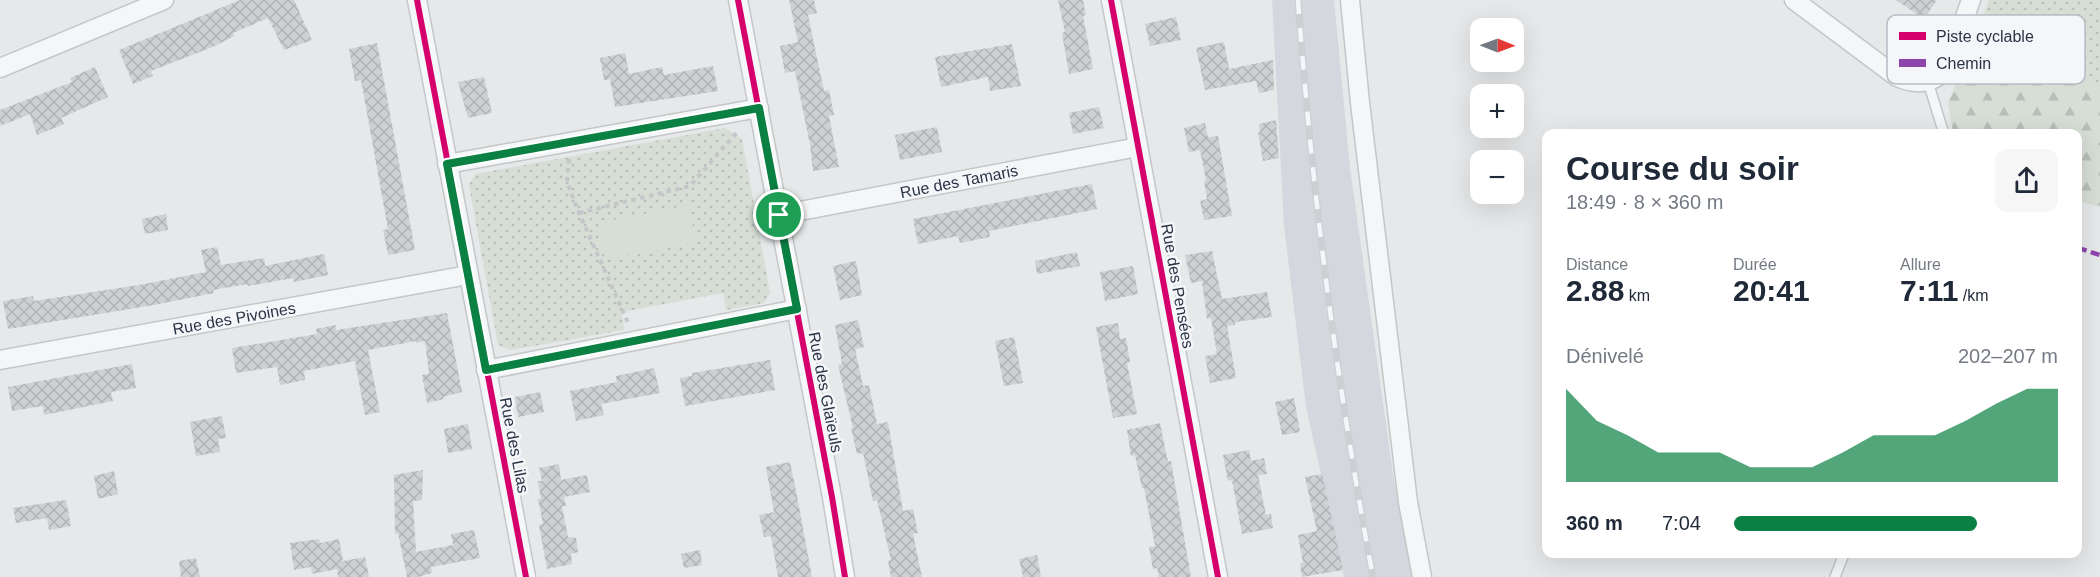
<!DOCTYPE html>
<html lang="fr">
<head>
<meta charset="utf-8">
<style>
  :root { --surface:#fff; --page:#f6f6f7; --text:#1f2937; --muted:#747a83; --accent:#0b8043 }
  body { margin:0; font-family:Arial,sans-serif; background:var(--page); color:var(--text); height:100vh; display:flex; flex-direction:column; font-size:22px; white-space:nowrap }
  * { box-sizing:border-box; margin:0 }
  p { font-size:20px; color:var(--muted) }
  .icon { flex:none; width:33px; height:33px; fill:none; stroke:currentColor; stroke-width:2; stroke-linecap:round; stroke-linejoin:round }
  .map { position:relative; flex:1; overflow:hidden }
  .details { position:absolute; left:1542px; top:129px; width:540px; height:429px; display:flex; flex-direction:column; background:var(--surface); border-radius:12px; box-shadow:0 6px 24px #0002 }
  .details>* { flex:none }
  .needle { width:39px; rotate:91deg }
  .buttons { position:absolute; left:1470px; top:18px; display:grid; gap:12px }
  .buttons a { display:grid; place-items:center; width:54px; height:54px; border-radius:12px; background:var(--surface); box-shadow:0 6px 24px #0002; font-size:30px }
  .pin { position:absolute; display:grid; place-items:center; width:51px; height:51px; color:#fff; margin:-26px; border:3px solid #fff; border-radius:50%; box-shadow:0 2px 6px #0007 }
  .round { display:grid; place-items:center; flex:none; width:63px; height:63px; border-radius:12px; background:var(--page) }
  .summary { display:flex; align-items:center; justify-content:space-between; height:102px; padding:0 24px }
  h1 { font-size:33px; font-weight:600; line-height:45px }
  .stats { display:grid; grid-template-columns:repeat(3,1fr); gap:9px; height:102px; padding:6px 24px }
  .stats div { display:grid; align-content:center }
  .stats b { font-size:30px; font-weight:600 }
  .stats small { font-size:16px; font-weight:400 }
  .stats p { font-size:16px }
  .chart { height:168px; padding:12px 24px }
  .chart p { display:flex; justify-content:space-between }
  .chart svg { width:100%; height:108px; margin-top:6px; fill:var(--accent); opacity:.7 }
  ul { padding:0 24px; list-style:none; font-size:20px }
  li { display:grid; grid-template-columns:96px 72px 1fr; align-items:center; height:45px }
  li i { height:15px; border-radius:8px; background:var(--accent) }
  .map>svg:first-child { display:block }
</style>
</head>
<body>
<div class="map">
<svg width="2100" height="577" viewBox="0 0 2100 577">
  <defs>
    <pattern id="green-dots" width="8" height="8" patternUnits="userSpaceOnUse" patternTransform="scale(1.5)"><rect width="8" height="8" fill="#d6ded6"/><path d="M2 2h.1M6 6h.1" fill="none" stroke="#b8bfb9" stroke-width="1.8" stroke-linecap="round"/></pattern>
    <pattern id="forest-firs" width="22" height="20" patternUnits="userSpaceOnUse" patternTransform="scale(1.5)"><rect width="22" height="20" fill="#d6ded6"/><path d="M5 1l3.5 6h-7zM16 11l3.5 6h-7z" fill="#b8bfb9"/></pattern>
    <pattern id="building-cross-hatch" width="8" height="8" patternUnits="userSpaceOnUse" patternTransform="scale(1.5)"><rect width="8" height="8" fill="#ced0d3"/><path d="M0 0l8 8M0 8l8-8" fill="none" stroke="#b1b3b6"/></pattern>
  </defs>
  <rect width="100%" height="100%" fill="#e6e8ea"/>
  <!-- built -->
  <path fill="#d4d7dd" d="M1272,0H1334L1350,168L1393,474L1412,577H1344L1306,407L1284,226Z"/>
  <!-- green -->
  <g fill="url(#green-dots)">
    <path d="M1989,0H2100V90L1984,13Z"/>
    <path d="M725,128L742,139L770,293L764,303L726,310L723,293L622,312L624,330L511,350L498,345L469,185L475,174Z"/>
  </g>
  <!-- forest -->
  <path fill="url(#forest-firs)" d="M1984,13L2100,90V207L2078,201V134L1953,133L1948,103Z"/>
  <!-- pitch -->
  <path fill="#d6ded6" d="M689,205L696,242L605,260L598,223Z"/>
  <!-- building -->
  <g fill="url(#building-cross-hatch)">
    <path d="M240,0H294L312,40L284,50L268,18L233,33L234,36L215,46L151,71L153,76L133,84L119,50Z"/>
    <path d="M789,0H814L817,13L808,15L824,91L829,90L834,115L829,116L839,167L813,171L810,145L795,71L785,73L780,46L798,42Z"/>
    <path d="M1058,0H1083L1086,15L1083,16L1093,69L1069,74L1062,33L1065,32Z"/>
    <path d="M1896,0H1937L1924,19Z"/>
    <path d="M1176,17L1181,40L1150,46L1145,24Z"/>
    <path d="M1224,42L1229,69L1273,60L1274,90L1259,93L1256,81L1205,90L1196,48Z"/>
    <path d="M377,43L415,250L388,255L383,230L388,229L361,80L355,81L349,49Z"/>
    <path d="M1012,44L1021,86L990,91L988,77L941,87L935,57Z"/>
    <path d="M625,53L629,74L662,67L664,75L713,66L718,91L615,107L610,79L604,80L600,58Z"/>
    <path d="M95,67L108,97L61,118L64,124L37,135L30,114L0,126V110L72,82L70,78Z"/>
    <path d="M484,77L492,113L468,118L458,82Z"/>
    <path d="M1099,107L1104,128L1073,134L1069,113Z"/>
    <path d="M1276,120L1279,158L1263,161L1258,133L1260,132L1259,124Z"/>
    <path d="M1205,123L1208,137L1218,136L1232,216L1204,220L1200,201L1207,199L1204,181L1206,180L1200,150L1189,152L1184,128Z"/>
    <path d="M937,127L942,152L900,160L895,135Z"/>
    <path d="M1092,184L1097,209L989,231L990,237L960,243L958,236L918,244L913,219Z"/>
    <path d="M166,214L168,230L145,234L142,219Z"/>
    <path d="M217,247L221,265L264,258L265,266L324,254L328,275L294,282L293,278L248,286L247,284L213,290L214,293L154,305L8,329L3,301L33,296L34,301L139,285L206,272L201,250Z"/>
    <path d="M1212,251L1222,299L1267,292L1272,317L1235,322V325L1227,326L1236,378L1210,383L1205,356L1217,354L1211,318L1207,319L1202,281L1191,283L1185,255Z"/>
    <path d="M1077,252L1080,266L1037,274L1035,261Z"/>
    <path d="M856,261L862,295L840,300L833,266Z"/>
    <path d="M1133,266L1138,294L1105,301L1100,272Z"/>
    <path d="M447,313L462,392L443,397L444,399L427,403L422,375L429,374L425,341L416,343V341L368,350L380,412L365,415L355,361L304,371L305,380L280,385L277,367L236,373L232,348L317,334L316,329L336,325V330Z"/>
    <path d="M858,320L864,347L855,349L863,386L869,385L877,424L888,422L903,511L913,509L918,533L913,534L922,577H891L888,561L891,560L877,500L873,501L863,453L857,454L851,428H853L838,365L842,364L835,325Z"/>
    <path d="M1118,323L1120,339L1126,338L1130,362L1127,363L1137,414L1113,418L1096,327Z"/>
    <path d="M1014,337L1023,383L1004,386L995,341Z"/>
    <path d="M770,360L775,390L685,406L680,378L692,376V373Z"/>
    <path d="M132,364L136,388L111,392L113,401L44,415L43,406L12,411L8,387Z"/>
    <path d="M654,368L660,393L601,404L604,415L576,421L570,391L617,382L616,376Z"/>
    <path d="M540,392L544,412L518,417L515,397Z"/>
    <path d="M1294,398L1300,432L1282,435L1275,402Z"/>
    <path d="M222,416L226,438L218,439L220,452L196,456L190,422Z"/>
    <path d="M1160,423L1168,462L1171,461L1191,577H1159L1157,568L1153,569L1149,547L1155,546L1144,488H1142L1135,455L1131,456L1127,430Z"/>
    <path d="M468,424L472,449L448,453L444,429Z"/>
    <path d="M1249,450L1251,461L1264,458L1267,474L1258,475L1266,515L1271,514L1273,528L1242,534L1232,480L1228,481L1223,455Z"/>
    <path d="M790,462L798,501L812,577H778L771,536L764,537L759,515L774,512L766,467Z"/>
    <path d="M559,464L561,480L587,475L590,492L564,497L566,506H562L568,537L576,538L578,552L571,554L572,564L547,569L539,525L543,524L538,499H541L538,481H542L539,468Z"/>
    <path d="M423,470L422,500L413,501L416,552L453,545L451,534L474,530L480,558L431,567L432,573L418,577H407L398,533L395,534L394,475Z"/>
    <path d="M114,471L118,494L98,499L94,476Z"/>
    <path d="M1322,474L1343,570L1302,577L1300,563H1303L1298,535L1317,531L1305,477Z"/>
    <path d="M66,500L71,526L49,530L47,518L16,523L13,508Z"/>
    <path d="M319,539L320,543L339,539L343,561L365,557L369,577H338L337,569L312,574L311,567L294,570L290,543Z"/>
    <path d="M700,550L702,565L684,568L681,554Z"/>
    <path d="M1037,555L1041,577H1023L1019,559Z"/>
    <path d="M196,558L200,577H181L179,561Z"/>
  </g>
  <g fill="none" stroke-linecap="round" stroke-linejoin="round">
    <!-- service casing -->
    <g stroke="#c4c6c8" stroke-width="12">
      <g id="service">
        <path d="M1928,82L1944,134"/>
        <path d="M1835,577L1844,554"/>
      </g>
    </g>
    <!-- minor casing -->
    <g stroke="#c4c6c8" stroke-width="21">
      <g id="minor">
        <path d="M417,0L526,577"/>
        <path d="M738,0L832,497L845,577"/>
        <path d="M1111,0L1218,577"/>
        <path d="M1350,0L1360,103L1408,502L1422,577"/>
        <path d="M1794,0L1897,77C1915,85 1931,85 1946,70L1971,0"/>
        <path d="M0,68L164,0"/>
        <path d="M447,164L759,108"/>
        <path d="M779,215L1138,147"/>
        <path d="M0,360L468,275"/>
        <path d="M486,370L797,309"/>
      </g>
    </g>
    <!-- path -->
    <g stroke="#c5c6ca" stroke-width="4" stroke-dasharray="4.5 4.5" stroke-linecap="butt">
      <path d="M569,159L567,182L579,213L629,325"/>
      <path d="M579,213L690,186L738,131"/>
    </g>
    <!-- service -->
    <use href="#service" stroke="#f5f6f7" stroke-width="9"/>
    <!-- minor -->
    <use href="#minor" stroke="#f5f6f7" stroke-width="18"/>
    <!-- rail casing -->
    <g stroke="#cecfd2" stroke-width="7">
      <path id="rail" d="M1298,0C1312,194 1337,386 1373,577"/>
    </g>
    <!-- rail -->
    <use href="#rail" stroke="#f4f6f9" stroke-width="4.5" stroke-dasharray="14" stroke-linecap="butt"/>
    <!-- quiet -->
    <path stroke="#8e44ad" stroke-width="4.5" stroke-dasharray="9 4.5" stroke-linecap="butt" d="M2078,248L2100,255"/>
    <!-- cycleway casing -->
    <g stroke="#f4f6f9" stroke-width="10">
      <g id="cycleway">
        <path d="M417,0L526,577"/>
        <path d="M738,0L832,497L845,577"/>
        <path d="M1111,0L1218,577"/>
      </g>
    </g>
    <!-- cycleway -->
    <use href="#cycleway" stroke="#d6006c" stroke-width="6"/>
  </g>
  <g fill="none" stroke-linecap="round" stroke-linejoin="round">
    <!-- route casing -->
    <g stroke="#fff" stroke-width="12">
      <path id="route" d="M759,108L797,309L486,370L447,164Z"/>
    </g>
    <!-- route -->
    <use href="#route" stroke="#0b8043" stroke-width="8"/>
  </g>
  <g text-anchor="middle" stroke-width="5" stroke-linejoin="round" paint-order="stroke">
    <!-- street labels -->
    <g font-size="16" fill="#2b3445" stroke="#f4f6f9">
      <text transform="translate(959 181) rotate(-11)" y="6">Rue des Tamaris</text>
      <text transform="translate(1178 286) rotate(80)" y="6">Rue des Pensées</text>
      <text transform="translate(234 318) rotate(-10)" y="6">Rue des Pivoines</text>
      <text transform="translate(826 392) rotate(79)" y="6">Rue des Glaïeuls</text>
      <text transform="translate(515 445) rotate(79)" y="6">Rue des Lilas</text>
    </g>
  </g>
  <!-- legend -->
  <rect x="1887" y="15" width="198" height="69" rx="9" fill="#f4f6f9" stroke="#b8bcc3" stroke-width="1.5"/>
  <rect x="1899" y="32" width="27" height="8" fill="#d6006c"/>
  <rect x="1899" y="59" width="27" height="8" fill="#8e44ad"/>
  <g font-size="16" fill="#2b3445">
    <text x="1936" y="42">Piste cyclable</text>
    <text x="1936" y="69">Chemin</text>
  </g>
</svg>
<div class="buttons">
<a><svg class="needle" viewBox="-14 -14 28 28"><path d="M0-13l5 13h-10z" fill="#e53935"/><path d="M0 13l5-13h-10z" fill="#747a83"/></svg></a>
<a>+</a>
<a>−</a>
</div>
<div class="pin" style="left:779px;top:215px;background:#1e9e55"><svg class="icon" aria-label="arrive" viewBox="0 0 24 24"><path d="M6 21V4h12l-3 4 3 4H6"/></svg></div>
<section class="details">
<div class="summary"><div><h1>Course du soir</h1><p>18:49 · 8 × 360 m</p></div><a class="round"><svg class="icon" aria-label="share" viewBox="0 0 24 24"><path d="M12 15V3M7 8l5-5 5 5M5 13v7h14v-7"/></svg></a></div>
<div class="stats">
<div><p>Distance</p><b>2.88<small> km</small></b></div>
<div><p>Durée</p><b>20:41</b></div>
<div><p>Allure</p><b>7:11<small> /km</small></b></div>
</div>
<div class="chart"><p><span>Dénivelé</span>202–207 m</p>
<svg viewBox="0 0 160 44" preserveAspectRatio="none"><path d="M0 44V6L10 19L20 25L30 32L40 32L50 32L60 38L70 38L80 38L90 32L100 25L110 25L120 25L130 19L140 12L150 6L160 6V44z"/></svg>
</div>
<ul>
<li><b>360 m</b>7:04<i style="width:75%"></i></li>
</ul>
</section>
</div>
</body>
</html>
